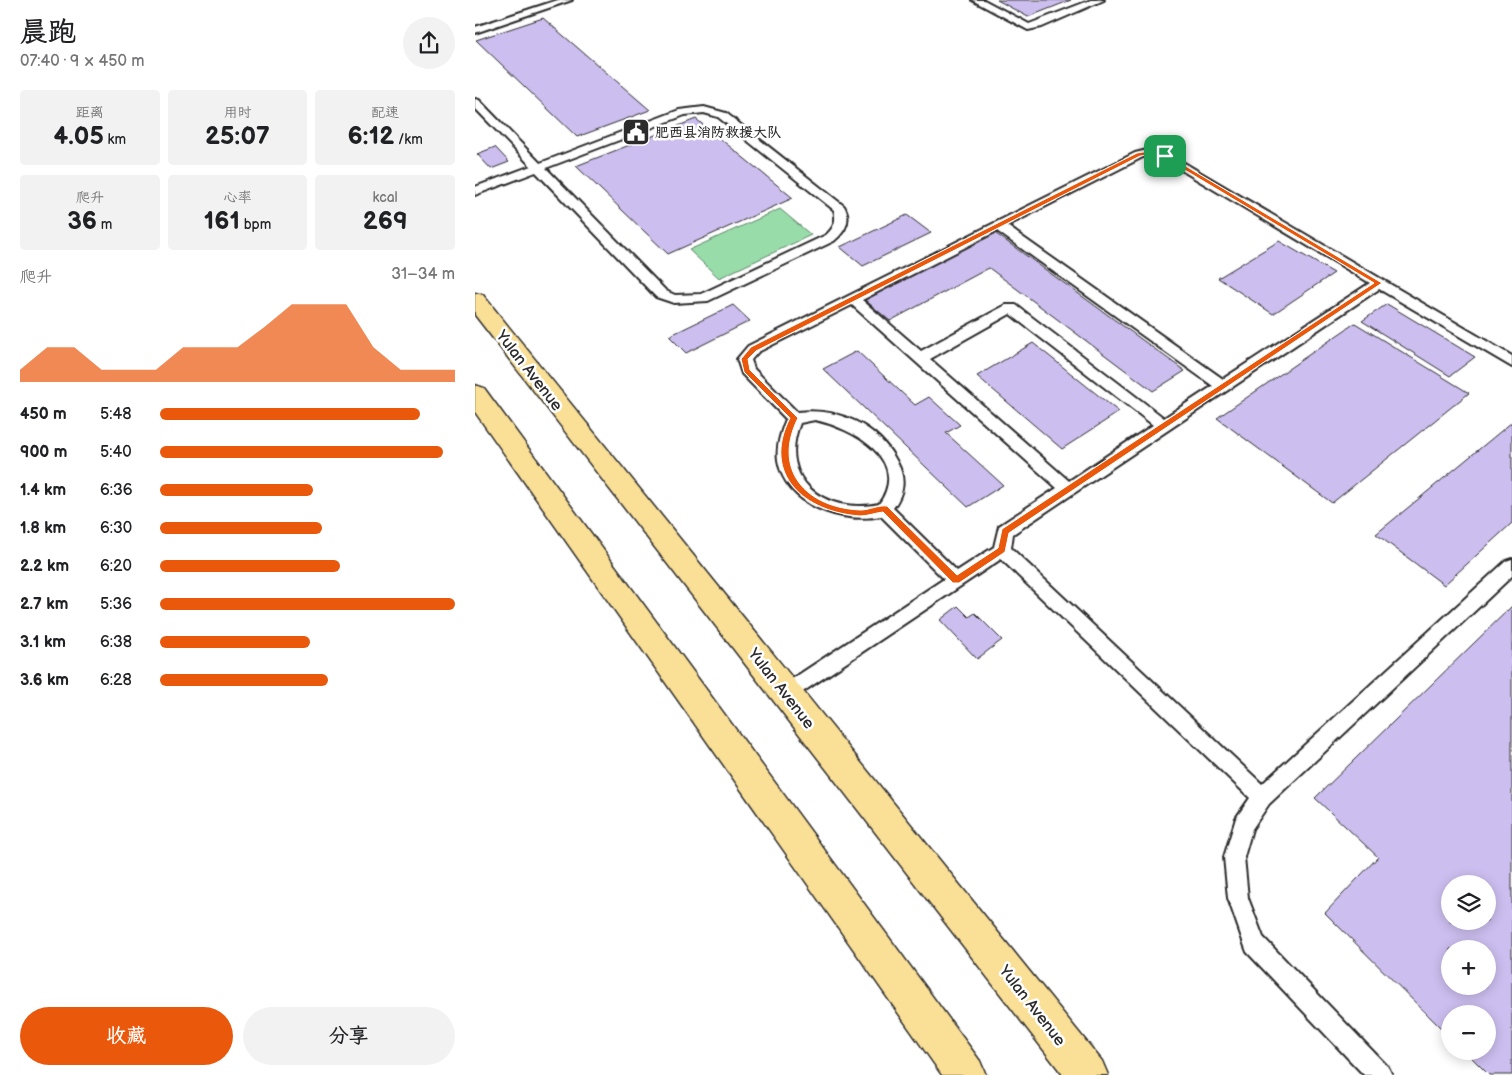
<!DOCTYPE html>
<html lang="zh">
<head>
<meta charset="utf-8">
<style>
  :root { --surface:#fff; --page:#f2f2f2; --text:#202124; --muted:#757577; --accent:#ea580c }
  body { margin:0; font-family:"Balsamiq Sans","LXGW WenKai TC",sans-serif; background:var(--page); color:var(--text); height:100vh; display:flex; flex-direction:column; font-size:19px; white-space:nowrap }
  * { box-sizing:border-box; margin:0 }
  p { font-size:16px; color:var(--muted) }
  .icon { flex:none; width:28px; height:28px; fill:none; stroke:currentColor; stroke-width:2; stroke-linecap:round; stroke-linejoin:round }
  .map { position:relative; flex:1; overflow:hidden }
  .details { display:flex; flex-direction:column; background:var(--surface); width:475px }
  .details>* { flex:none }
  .buttons { position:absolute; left:966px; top:875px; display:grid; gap:10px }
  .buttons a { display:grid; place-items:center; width:55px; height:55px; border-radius:50%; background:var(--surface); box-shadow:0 2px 12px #0003; font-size:25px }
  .pin { position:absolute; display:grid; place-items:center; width:42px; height:42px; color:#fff; margin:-21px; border-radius:10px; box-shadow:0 2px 8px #0006 }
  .round { display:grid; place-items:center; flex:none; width:52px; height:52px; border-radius:26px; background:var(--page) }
  .headline { display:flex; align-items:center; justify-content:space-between; height:85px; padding:0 20px }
  h1 { font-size:28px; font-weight:800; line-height:38px }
  .stats { display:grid; grid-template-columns:repeat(3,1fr); gap:8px; height:85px; padding:5px 20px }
  .stats div { display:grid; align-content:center; border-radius:5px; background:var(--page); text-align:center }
  .stats b { font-size:25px; font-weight:800 }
  .stats small { font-size:14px; font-weight:400 }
  .stats p { font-size:14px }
  .chart { height:140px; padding:10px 20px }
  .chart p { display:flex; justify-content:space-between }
  .chart svg { width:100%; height:90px; margin-top:5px; fill:var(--accent); opacity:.7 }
  .primary-button { display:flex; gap:10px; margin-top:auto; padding:10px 20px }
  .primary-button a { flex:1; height:58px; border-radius:30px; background:var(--accent); color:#fff; font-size:20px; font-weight:800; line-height:58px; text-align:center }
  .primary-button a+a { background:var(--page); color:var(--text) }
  ul { padding:0 20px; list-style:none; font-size:16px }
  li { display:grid; grid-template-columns:80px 60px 1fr; align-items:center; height:38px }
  li i { height:12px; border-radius:6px; background:var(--accent) }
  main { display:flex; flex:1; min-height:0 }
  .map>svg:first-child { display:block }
</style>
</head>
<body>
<main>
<section class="details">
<div class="headline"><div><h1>晨跑</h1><p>07:40 · 9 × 450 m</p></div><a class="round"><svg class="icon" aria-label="share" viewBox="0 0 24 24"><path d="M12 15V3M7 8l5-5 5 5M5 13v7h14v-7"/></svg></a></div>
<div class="stats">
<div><p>距离</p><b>4.05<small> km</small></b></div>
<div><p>用时</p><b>25:07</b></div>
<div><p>配速</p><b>6:12<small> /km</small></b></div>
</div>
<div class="stats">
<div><p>爬升</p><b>36<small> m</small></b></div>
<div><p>心率</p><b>161<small> bpm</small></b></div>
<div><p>kcal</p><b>269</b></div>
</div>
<div class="chart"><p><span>爬升</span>31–34 m</p>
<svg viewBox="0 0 160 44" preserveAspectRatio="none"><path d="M0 44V38L10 27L20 27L30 38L40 38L50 38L60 27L70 27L80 27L90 17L100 6L110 6L120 6L130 27L140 38L150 38L160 38V44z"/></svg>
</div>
<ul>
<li><b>450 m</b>5:48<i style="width:88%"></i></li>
<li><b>900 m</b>5:40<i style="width:96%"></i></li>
<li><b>1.4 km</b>6:36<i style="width:52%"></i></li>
<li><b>1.8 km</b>6:30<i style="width:55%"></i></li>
<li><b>2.2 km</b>6:20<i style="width:61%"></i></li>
<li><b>2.7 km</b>5:36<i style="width:100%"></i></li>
<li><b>3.1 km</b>6:38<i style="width:51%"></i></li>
<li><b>3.6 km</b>6:28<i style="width:57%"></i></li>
</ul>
<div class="primary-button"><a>收藏</a><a>分享</a></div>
</section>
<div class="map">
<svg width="1037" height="1075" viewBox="0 0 1037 1075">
  <rect width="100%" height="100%" fill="#fff"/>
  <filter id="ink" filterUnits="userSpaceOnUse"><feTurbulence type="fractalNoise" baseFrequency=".02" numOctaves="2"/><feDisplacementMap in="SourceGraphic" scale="10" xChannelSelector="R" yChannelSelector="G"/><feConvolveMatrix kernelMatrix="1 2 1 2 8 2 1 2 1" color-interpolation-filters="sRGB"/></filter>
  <g filter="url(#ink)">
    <!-- green -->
    <path fill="#97dca9" stroke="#61846a" d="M305,209L336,235L244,278L214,250Z"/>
    <!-- building -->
    <g fill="#ccbeef" stroke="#2b2b2b" fill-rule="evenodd">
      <path d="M522,0H596L553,17Z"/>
      <path d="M68,18L175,110L102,137L1,40Z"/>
      <path d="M221,119L318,198L193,254L101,166Z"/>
      <path d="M20,147L34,162L16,169L2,154Z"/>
      <path d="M432,215L456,233L388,266L365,247Z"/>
      <path d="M520,233L710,371L678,391L514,268L415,321L390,300Z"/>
      <path d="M804,241L859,273L798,314L743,278Z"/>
      <path d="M912,304L1000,357L975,376L887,321Z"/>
      <path d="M258,305L275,321L211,353L194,336Z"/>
      <path d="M880,323L994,393L857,503L742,418Z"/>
      <path d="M558,343L644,412L587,449L502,376Z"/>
      <path d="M382,351L440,405L454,397L485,425L471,433L528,485L493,507L348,369Z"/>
      <path d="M1037,422V523L969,585L901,534Z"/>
      <path d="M483,606L494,617L500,613L527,640L502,659L465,620Z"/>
      <path d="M1037,606V1075H1014L990,1051H1012V1014H975V1037L850,913L903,857L840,798ZM975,884H1012V921H975ZM975,949H1012V986H975Z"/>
    </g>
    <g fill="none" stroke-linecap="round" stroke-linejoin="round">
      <!-- lane casing -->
      <g stroke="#2b2b2b" stroke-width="4">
        <g id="lane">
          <path d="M83,0H97L0,33V27Z"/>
          <path d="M497,0H509L554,24L616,0H629L567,27L553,30Z"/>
          <path d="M0,99L4,100L65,163L204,110L229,107L251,113L369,206C377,220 370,232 359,241L233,301L199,303L181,297L61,172L0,195V187L56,166L0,108ZM229,113L243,117L359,210C362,221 359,228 351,235L226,294L200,295L191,291L71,168L210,115Z"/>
          <path d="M676,149L694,154L1037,356V367L904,289L538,534L536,548L787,784L1031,561L1037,559V576L794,804L777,829L769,857L773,898L788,937L913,1067L917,1075H889L772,952L769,944L753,898L749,857L761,818L775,798L526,559L317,699L311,701L305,699L302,693L305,687L469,579L406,516C366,524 310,505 303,460C301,446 306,432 311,419L267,374L262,359L273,346L660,153ZM676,155L686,158L895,283L748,379L532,226L668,157ZM522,231L738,386L689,418L541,305H531L446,351L387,300ZM377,305L582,488L524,526L519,547L482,571L418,508C429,493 431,479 422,462C403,425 363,407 322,412L279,369L276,360L283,352ZM535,314L678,425L594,481L455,359ZM340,420C377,428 436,459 404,504C350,515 302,480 325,423Z"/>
        </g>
      </g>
      <!-- primary casing -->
      <g stroke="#2b2b2b" stroke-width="3">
        <g id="primary">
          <path d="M0,293L8,295L627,1061L633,1075H588L0,315Z"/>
          <path d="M0,385L9,388L505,1061L511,1075H467L0,412Z"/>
        </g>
      </g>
      <!-- lane -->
      <use href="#lane" fill="#fff" fill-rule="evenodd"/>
      <!-- primary -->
      <use href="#primary" fill="#fadf96" fill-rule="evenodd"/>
    </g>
  </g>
  <!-- route -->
  <path fill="#ea580c" stroke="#fff" fill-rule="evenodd" d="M676,151L692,155L907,283L534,533L530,552L484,583H478L408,512C400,513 392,516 385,516C330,512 286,475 315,418L269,372L266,359L276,347L662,153ZM676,154L688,157L899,283L527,529L523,548L482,575L412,506C403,505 394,510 386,510C331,508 297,470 323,418L275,370L273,359L281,351L665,156Z"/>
  <!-- icons -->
  <defs>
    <g id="civic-square" transform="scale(1.4375)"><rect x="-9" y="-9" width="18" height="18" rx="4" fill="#2b2b2b" stroke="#fff"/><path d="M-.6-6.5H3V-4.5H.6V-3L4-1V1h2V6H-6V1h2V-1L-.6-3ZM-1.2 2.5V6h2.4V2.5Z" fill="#fff"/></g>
  </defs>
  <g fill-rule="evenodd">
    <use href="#civic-square" x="161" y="132"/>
  </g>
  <g text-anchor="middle" stroke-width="5" stroke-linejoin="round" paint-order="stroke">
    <!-- far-poi labels -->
    <g font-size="14" font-weight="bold" fill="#2b2b2b" stroke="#fff" text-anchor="start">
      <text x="180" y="137">肥西县消防救援大队</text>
    </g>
    <!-- street labels -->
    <g font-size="16" fill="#2b2b2b" stroke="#fff">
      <text transform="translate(55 370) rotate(52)" y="6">Yulan Avenue</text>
      <text transform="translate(307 688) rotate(52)" y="6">Yulan Avenue</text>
      <text transform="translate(558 1005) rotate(52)" y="6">Yulan Avenue</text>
    </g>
  </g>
</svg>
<div class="buttons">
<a><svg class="icon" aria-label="layers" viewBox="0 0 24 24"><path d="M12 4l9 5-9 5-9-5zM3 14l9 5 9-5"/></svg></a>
<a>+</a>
<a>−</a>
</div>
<div class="pin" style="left:690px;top:156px;background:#1e9e55"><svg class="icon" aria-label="arrive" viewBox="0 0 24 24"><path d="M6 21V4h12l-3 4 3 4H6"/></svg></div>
</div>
</main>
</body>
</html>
